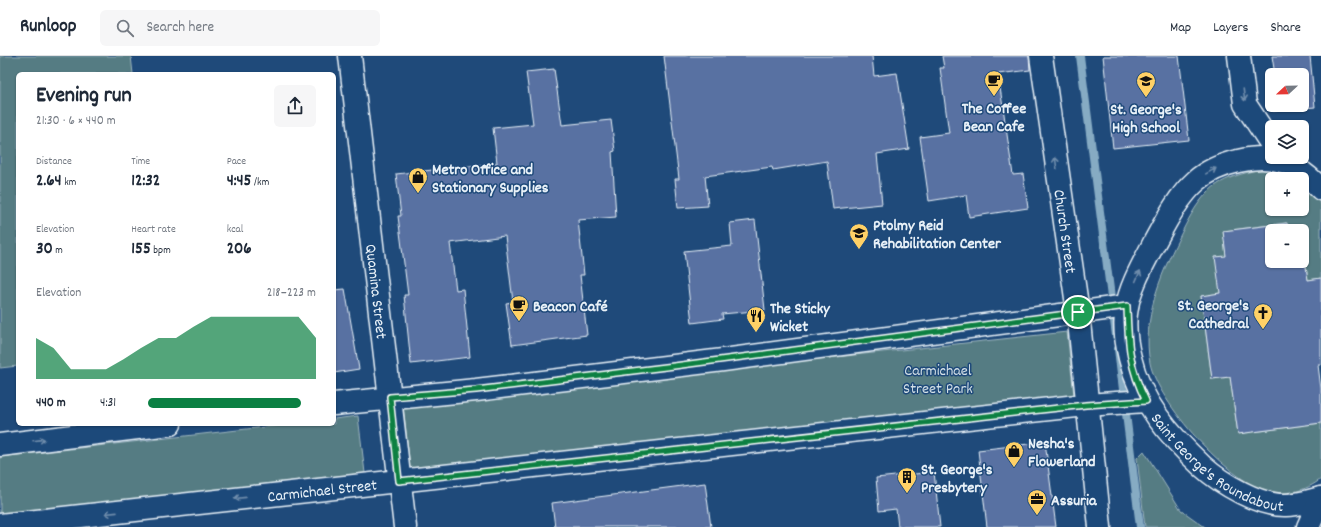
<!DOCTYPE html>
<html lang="en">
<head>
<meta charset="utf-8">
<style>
  :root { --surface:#fff; --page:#f6f6f7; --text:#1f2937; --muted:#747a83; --line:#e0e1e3; --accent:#0b8043 }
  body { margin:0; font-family:Dekko,sans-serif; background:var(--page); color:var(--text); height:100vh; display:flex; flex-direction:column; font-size:15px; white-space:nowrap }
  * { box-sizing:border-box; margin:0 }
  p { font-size:13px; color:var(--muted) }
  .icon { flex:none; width:22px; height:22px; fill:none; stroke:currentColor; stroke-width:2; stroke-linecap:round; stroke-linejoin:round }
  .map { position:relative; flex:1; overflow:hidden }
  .details { position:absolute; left:16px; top:16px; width:320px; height:354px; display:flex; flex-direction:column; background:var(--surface); border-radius:6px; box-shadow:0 1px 3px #0004 }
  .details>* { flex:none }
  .needle { width:26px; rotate:248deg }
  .fabs { position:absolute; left:1265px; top:12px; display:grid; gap:8px }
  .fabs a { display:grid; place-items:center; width:44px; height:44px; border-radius:6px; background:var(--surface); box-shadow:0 1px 3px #0004; font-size:20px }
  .pin { position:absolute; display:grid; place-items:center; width:34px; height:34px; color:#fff; margin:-17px; border:2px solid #fff; border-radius:50%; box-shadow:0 1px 4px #0007 }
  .round { display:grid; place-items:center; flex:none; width:42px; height:42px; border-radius:6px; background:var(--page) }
  .overview { display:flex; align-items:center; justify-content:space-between; height:68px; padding:0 20px }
  h1 { font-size:22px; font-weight:700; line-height:30px }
  .metrics { display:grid; grid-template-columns:repeat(3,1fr); gap:6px; height:68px; padding:4px 20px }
  .metrics div { display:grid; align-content:center }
  .metrics b { font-size:17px; font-weight:700 }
  .metrics small { font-size:11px; font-weight:400 }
  .metrics p { font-size:11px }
  .chart { height:112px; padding:8px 20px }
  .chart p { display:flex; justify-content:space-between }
  .chart svg { width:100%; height:72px; margin-top:4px; fill:var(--accent); opacity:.7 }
  ul { padding:0 20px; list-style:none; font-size:13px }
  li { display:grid; grid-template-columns:64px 48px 1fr; align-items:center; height:30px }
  li i { height:10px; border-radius:5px; background:var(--accent) }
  header { display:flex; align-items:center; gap:24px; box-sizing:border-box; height:56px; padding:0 20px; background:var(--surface); border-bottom:1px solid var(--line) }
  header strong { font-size:19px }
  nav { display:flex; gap:22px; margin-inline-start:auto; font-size:14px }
  .search { width:280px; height:36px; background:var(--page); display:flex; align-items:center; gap:10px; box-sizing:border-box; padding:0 14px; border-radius:6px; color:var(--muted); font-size:15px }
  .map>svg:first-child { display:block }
</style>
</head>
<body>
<header>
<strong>Runloop</strong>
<div class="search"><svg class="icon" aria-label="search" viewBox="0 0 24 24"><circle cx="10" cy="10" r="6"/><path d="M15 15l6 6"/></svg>Search here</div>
<nav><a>Map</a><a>Layers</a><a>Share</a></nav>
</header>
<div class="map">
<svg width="1321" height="471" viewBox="0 0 1321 471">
  <rect width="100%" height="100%" fill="#1f4a7a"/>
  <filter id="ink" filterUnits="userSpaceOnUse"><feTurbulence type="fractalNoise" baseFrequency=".025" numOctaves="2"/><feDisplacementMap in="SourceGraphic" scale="8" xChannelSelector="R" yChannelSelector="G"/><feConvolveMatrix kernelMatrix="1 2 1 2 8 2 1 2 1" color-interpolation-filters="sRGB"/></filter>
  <g filter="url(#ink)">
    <!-- green -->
    <g fill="#557c83" stroke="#9eb6be">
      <path d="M0,0H131L133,18H18V310L0,312Z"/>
      <path d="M1260,113L1288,120L1292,123H1272V153H1302V130L1321,148V222L1308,224L1305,204H1302V175H1288L1286,167L1223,175L1226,200L1220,237L1201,240L1212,323L1230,321L1238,378L1321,367V423C1306,435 1286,440 1267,435C1228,425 1158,347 1150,307C1142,264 1160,220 1179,182C1187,166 1195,149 1208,136C1221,122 1242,118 1260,113Z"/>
      <path d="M1067,276L1074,340L410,412L403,348Z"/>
      <path d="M358,360L365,417L0,458V401L291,368H334V363Z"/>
      <path d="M1144,395L1181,454L1205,471H1145L1137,402Z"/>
    </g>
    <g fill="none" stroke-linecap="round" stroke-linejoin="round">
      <!-- stream -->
      <g stroke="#86abc3" stroke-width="8">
        <path d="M1080,0L1116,280"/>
        <path d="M1118,293L1140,471"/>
      </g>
    </g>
    <!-- building -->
    <g fill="#5971a2" stroke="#e8f1f8">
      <path d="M664,0H872L874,20L897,17L909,93L877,98L882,148L833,153L827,105L773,114L772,111L705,120L708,150L678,152L675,123H679Z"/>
      <path d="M942,0H1029L1030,14L998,18L1013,119L1023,118L1028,152L969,161L966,139L929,145L920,81L949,77L940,12H944Z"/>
      <path d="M1103,0H1179L1189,84L1113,92Z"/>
      <path d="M1272,0H1310L1315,51L1273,55L1272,49H1302V19H1275Z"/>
      <path d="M554,13L562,69L611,64L615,95L612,96L616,161L578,164L584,219H580L587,279L512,289L506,247L513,246L505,180L450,187L456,234L463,233L470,301L411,308L404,239H408L398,160H401L396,118L497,107L493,72L533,68L526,16Z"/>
      <path d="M755,164L765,254L722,258L723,263L692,267L684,195L732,190L730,167Z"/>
      <path d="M1287,167L1288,175H1272V205L1305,204L1308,224L1321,222V309H1318L1321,333V367L1238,378L1230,321L1212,323L1201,240L1220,237L1215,201L1226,200L1223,175Z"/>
      <path d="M345,233L359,313L334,317V234Z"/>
      <path d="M1045,386L1056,471H987L978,394Z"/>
      <path d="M934,416L940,471H898L896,453L879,455L876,422Z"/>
      <path d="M705,427L711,471H555L552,447Z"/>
    </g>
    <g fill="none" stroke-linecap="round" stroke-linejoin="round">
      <!-- tertiary casing -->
      <g stroke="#e8f1f8" stroke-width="25">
        <g id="tertiary">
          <path id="s1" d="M350,0L405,471"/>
          <path id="s2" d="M1041,0L1078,256L1100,471"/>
          <path d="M1239,0L1245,48L1272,89"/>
          <path id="s3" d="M1321,133C1310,122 1299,112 1285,106C1259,96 1216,107 1196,125C1178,141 1166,165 1154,187C1145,205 1130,230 1127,251C1124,266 1126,286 1130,302C1140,346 1170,380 1202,410C1222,428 1259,450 1286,449C1298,449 1309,445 1321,442"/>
          <path d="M334,348L476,334L723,304L1127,250"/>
          <path d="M0,389L170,368"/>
          <path id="s4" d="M0,469L1086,349L1146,345"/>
          <path d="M1308,471L1321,442"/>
        </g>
      </g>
      <!-- tertiary -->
      <use href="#tertiary" stroke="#1f4a7a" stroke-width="22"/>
    </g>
    <!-- one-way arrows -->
    <defs><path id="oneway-shaft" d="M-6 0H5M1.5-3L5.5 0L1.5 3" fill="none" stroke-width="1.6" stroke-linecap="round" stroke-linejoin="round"/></defs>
    <g stroke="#6f8dac">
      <use href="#oneway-shaft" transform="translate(1244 39) rotate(83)"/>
      <use href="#oneway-shaft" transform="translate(1056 107) rotate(-98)"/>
      <use href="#oneway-shaft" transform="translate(1211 115) rotate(-29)"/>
      <use href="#oneway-shaft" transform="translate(1138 220) rotate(-67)"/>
      <use href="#oneway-shaft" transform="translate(39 384) rotate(-7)"/>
      <use href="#oneway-shaft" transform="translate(240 442) rotate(174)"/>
      <use href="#oneway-shaft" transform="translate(111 457) rotate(174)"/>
    </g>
  </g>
  <g fill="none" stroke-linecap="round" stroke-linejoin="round" filter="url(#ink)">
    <!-- route casing -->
    <g stroke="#fff" stroke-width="8">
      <path id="route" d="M1127,250C1128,287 1129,312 1146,345L1086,349L399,425L390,341L476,334L674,310Z"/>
    </g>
    <!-- route -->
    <use href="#route" stroke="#0b8043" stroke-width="5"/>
  </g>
  <!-- icons -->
  <defs>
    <g id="cafe-pin" transform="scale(1)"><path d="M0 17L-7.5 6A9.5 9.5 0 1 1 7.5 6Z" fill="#ffd166" stroke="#1f4a7a"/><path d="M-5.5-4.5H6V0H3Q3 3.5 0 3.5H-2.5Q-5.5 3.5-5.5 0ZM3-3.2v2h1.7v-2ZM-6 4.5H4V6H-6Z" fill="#111"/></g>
    <g id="school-pin" transform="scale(1)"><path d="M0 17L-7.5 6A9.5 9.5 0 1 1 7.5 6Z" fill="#ffd166" stroke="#1f4a7a"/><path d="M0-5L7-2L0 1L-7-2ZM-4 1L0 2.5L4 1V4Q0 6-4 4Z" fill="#111"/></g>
    <g id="shop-pin" transform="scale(1)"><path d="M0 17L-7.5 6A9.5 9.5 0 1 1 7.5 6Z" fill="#ffd166" stroke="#1f4a7a"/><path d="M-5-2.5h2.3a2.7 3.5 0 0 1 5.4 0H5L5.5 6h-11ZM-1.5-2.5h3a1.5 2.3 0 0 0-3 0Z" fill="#111"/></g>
    <g id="church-pin" transform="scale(1)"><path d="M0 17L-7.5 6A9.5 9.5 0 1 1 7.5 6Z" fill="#ffd166" stroke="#1f4a7a"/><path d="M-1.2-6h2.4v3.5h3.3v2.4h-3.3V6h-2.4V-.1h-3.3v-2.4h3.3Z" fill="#111"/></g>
    <g id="restaurant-pin" transform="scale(1)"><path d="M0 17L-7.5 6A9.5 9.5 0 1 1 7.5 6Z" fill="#ffd166" stroke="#1f4a7a"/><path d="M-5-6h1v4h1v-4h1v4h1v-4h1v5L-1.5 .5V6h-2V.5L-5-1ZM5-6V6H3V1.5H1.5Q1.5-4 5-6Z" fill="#111"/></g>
    <g id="building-pin" transform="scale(1)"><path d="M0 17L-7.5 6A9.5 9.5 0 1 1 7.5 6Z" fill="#ffd166" stroke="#1f4a7a"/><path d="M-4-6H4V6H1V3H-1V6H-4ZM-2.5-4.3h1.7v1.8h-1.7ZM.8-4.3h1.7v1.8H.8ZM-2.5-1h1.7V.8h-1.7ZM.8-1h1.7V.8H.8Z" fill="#111"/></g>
    <g id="office-pin" transform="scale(1)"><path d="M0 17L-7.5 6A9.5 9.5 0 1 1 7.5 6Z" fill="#ffd166" stroke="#1f4a7a"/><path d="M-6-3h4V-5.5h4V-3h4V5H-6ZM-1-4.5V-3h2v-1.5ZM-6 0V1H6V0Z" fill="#111"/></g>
  </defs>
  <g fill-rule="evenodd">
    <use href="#cafe-pin" x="994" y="24"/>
    <use href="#school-pin" x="1146" y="25"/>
    <use href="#shop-pin" x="418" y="121"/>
    <use href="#school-pin" x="859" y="177"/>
    <use href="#cafe-pin" x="519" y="249"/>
    <use href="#church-pin" x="1263" y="257"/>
    <use href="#restaurant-pin" x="756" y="260"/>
    <use href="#shop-pin" x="1014" y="395"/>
    <use href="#building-pin" x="907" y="421"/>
    <use href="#office-pin" x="1037" y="443"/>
  </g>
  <g text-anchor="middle" stroke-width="3" stroke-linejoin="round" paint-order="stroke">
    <!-- poi labels -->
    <g font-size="16" font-weight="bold" fill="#e8f1f8" stroke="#1f4a7a" text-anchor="start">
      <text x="994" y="57" text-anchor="middle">The Coffee<tspan x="994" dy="18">Bean Cafe</tspan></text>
      <text x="1146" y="58" text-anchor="middle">St. George's<tspan x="1146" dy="18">High School</tspan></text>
      <text x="432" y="118">Metro Office and<tspan x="432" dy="18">Stationary Supplies</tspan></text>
      <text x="873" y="174">Ptolmy Reid<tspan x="873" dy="18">Rehabilitation Center</tspan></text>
      <text x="1249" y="254" text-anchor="end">St. George's<tspan x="1249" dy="18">Cathedral</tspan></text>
      <text x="533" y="255">Beacon Café</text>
      <text x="770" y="257">The Sticky<tspan x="770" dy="18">Wicket</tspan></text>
      <text x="1028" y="392">Nesha's<tspan x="1028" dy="18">Flowerland</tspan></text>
      <text x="921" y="418">St. George's<tspan x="921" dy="18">Presbytery</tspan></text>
      <text x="1051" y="449">Assuria</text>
    </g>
    <!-- street labels -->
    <g font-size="16" fill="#e8f1f8" stroke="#1f4a7a">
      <text dy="6" stroke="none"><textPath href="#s2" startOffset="177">Church Street</textPath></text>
      <text dy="6" stroke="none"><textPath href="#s1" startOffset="237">Quamina Street</textPath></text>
      <text dy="6" stroke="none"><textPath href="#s3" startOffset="479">Saint George's Roundabout</textPath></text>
      <text dy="6" stroke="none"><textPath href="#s4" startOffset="324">Carmichael Street</textPath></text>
    </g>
    <!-- park labels -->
    <g font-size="16" fill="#d2dfe6" stroke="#1f4a7a">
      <text x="938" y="319">Carmichael<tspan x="938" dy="18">Street Park</tspan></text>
    </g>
  </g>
</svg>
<div class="fabs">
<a><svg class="needle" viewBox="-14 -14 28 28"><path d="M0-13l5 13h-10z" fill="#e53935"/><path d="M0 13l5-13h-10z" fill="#747a83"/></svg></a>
<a><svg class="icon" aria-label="layers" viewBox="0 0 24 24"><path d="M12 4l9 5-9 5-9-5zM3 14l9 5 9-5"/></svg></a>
<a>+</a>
<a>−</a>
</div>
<div class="pin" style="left:1078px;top:256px;background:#1e9e55"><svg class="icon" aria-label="arrive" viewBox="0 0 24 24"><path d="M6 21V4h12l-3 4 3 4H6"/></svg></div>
<section class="details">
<div class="overview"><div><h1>Evening run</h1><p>21:30 · 6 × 440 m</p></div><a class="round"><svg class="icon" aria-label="share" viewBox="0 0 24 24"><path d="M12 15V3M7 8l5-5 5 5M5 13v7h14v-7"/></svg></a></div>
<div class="metrics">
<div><p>Distance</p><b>2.64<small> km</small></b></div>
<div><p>Time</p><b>12:32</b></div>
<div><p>Pace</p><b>4:45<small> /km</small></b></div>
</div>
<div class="metrics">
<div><p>Elevation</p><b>30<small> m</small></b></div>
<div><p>Heart rate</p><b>155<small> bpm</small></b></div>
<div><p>kcal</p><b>206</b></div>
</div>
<div class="chart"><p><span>Elevation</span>218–223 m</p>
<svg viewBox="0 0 160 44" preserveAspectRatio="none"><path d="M0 44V19L10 25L20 38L30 38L40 38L50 32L60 25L70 19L80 19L90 12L100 6L110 6L120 6L130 6L140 6L150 6L160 19V44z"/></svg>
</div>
<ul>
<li><b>440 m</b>4:31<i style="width:91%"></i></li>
</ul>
</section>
</div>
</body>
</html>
